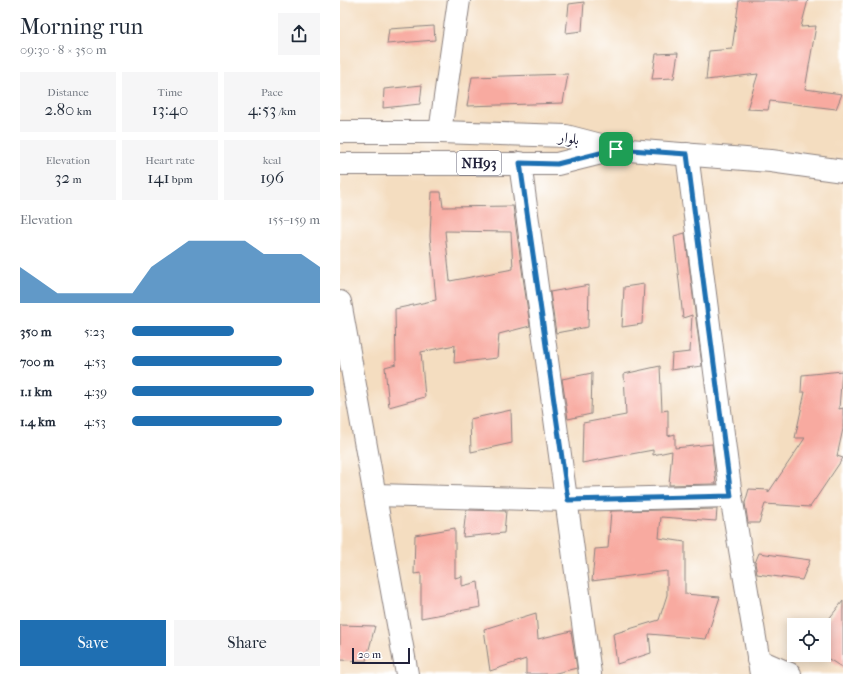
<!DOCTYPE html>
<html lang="en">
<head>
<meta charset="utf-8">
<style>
  :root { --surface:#fff; --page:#f6f6f7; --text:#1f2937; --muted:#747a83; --accent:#1f6fb2 }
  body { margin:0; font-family:"IM FELL French Canon",Amiri,serif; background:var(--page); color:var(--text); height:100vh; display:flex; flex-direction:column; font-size:15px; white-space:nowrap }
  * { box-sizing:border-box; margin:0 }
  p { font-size:13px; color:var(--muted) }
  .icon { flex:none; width:22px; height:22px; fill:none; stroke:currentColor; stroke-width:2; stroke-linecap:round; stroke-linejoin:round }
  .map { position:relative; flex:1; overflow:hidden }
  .panel { display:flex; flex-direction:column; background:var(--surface); width:340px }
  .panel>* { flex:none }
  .tools { position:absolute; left:447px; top:618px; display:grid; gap:8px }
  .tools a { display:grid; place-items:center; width:44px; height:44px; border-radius:0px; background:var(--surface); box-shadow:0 2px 10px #0003; font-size:20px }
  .scale { position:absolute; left:12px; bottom:10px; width:58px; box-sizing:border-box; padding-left:4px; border:2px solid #22223b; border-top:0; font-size:11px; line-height:14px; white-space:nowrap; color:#22223b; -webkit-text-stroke:3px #fff; paint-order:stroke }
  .pin { position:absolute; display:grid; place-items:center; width:34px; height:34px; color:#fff; margin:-17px; border-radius:8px; box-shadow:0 2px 6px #0006 }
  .round { display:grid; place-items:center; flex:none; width:42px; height:42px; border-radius:0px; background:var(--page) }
  .head { display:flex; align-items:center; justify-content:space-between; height:68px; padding:0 20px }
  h1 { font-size:22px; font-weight:600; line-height:30px }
  .stats { display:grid; grid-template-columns:repeat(3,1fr); gap:6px; height:68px; padding:4px 20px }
  .stats div { display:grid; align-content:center; border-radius:0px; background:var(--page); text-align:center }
  .stats b { font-size:17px; font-weight:600 }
  .stats small { font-size:11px; font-weight:400 }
  .stats p { font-size:11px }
  .chart { height:112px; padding:8px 20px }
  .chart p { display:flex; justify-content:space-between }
  .chart svg { width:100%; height:72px; margin-top:4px; fill:var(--accent); opacity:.7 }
  .cta { display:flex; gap:8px; margin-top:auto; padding:8px 20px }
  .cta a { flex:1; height:46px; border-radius:0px; background:var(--accent); color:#fff; font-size:16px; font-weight:600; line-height:46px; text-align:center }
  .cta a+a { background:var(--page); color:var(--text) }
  ul { padding:0 20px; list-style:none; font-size:13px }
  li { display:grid; grid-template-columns:64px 48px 1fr; align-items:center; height:30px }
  li i { height:10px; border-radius:5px; background:var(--accent) }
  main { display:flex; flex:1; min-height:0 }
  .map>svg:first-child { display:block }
</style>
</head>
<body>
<main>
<section class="panel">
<div class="head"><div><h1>Morning run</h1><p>09:30 · 8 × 350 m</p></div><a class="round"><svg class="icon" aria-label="share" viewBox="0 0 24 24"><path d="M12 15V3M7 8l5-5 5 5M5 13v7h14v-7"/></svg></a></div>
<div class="stats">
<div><p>Distance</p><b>2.80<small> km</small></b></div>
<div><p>Time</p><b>13:40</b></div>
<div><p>Pace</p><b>4:53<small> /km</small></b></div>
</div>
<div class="stats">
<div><p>Elevation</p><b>32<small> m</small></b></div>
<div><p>Heart rate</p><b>141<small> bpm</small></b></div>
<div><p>kcal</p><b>196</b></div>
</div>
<div class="chart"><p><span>Elevation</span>155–159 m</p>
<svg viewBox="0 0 160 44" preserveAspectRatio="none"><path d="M0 44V22L10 30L20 38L30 38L40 38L50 38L60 38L70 22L80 14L90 6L100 6L110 6L120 6L130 14L140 14L150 14L160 22V44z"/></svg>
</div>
<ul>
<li><b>350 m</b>5:23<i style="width:54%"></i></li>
<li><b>700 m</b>4:53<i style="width:80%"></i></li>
<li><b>1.1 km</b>4:39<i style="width:97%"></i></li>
<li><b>1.4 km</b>4:53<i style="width:80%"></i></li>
</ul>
<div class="cta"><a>Save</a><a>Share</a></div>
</section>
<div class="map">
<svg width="503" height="674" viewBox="0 0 503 674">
  <rect width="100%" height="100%" fill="#fff"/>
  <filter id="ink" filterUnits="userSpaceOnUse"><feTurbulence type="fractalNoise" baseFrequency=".025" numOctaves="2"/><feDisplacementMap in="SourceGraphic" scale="8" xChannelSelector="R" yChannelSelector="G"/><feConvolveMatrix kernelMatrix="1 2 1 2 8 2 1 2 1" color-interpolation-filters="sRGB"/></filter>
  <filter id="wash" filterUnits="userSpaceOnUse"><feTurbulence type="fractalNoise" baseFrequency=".012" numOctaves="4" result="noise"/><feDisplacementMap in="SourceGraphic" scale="16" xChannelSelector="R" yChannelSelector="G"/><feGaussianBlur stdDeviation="0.9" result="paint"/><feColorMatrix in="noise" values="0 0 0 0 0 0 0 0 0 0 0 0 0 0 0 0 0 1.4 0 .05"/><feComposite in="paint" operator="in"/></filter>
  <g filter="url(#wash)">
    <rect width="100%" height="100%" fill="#f4ddc0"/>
    <g id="blocks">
      <!-- building -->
      <g fill="#f8aaa0" fill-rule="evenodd">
        <path d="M399,0H468L461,27L476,26L465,89L502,94L496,109L430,101L428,110L407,109L418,74L366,80L369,51L392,49Z"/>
        <path d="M244,2L242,31L226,33L229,4Z"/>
        <path d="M94,26L95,40L47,44L49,29Z"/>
        <path d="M338,53L334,78L312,79L316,54Z"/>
        <path d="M228,74L223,103L127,106L132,77Z"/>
        <path d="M82,85L80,104L43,108L44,89Z"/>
        <path d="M92,192H101L103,207L173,206L190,326L159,334L157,358L114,363L115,345L81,352L85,397L49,407L45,367L56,364L55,309L96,300L90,236ZM105,231L171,232L173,269L110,281Z"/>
        <path d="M345,233L362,366L331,370L332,354L350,352L352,315L343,318L334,236Z"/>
        <path d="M304,284L302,324L282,327L284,287Z"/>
        <path d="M249,285L248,327L216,333L210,292Z"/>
        <path d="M320,366L322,411L328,410V436L335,434V448L372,444L376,484L329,485L332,451L313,455V450L242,463L243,423L286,415L284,374Z"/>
        <path d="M502,371L499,409L503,408V429L497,456L503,458L470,507L425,504L419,523H408L405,503L409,489L429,490L428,493L465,438H455L465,392H461L462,375Z"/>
        <path d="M252,373L251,414L228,419L222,379Z"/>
        <path d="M171,410L172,443L131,452L130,419Z"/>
        <path d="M377,509L376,521L321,517L319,538L345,542V594L380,597L366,639L309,634L311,653L277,664L273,634L319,620L327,595V571L252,581L255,549L268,548L271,511Z"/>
        <path d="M126,510L166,511L164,533L123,537Z"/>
        <path d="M115,528V578L122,576V586L138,582L141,607L81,618V573L74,574L75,535Z"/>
        <path d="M419,553L470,560L462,580L417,574L415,563Z"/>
        <path d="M503,601V668L484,656V625Z"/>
        <path d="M196,613L198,639L231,631L237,668L212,674H186V659L150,671L144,629Z"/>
        <path d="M0,625L35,626L26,661L0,660Z"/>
      </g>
    </g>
  </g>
  <g filter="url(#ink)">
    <use href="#blocks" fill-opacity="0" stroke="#8b807e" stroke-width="1"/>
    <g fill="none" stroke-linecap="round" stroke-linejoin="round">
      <!-- minor casing -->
      <g stroke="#8b807e" stroke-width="24">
        <g id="minor">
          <path d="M100,132L119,0"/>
          <path d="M347,154L391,496L421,674"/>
          <path d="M180,163L250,674"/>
          <path d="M0,302L67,674"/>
          <path d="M35,495L227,500L391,496"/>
          <path d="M418,660L450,674"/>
        </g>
      </g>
      <!-- major casing -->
      <g stroke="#8b807e" stroke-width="24">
        <g id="major">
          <path d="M0,132H100L226,136L276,149L431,161L503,171"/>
          <path d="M0,164H217L273,150"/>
        </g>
      </g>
      <!-- minor -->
      <use href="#minor" stroke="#fff" stroke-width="22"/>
      <!-- major -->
      <use href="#major" stroke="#fff" stroke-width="22"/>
    </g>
  </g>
  <g fill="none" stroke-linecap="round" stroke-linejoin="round" filter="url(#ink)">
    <!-- route casing -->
    <g stroke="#fff" stroke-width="8">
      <path id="route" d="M276,149L347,154L391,496L228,500L180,163L217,164Z"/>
    </g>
    <!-- route -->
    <use href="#route" stroke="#1f6fb2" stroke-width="5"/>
  </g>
  <g text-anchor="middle" stroke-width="3" stroke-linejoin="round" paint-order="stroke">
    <!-- shield labels -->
    <rect fill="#fff" stroke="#646476" stroke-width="1" x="117" y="151" width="44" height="24" rx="3"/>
    <g font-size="14" font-weight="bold" fill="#22223b">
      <text x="139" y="168">NH93</text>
    </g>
    <!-- street labels -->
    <g font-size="15" fill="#22223b" stroke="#fff">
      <text transform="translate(229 138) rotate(10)" y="5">بلوار</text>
    </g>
  </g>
</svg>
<div class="tools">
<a><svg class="icon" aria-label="locate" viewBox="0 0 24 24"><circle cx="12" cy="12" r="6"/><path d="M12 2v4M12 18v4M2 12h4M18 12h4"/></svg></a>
</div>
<div class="scale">20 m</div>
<div class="pin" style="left:276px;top:149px;background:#1e9e55"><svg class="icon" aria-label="arrive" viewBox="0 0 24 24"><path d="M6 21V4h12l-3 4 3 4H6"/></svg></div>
</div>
</main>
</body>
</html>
